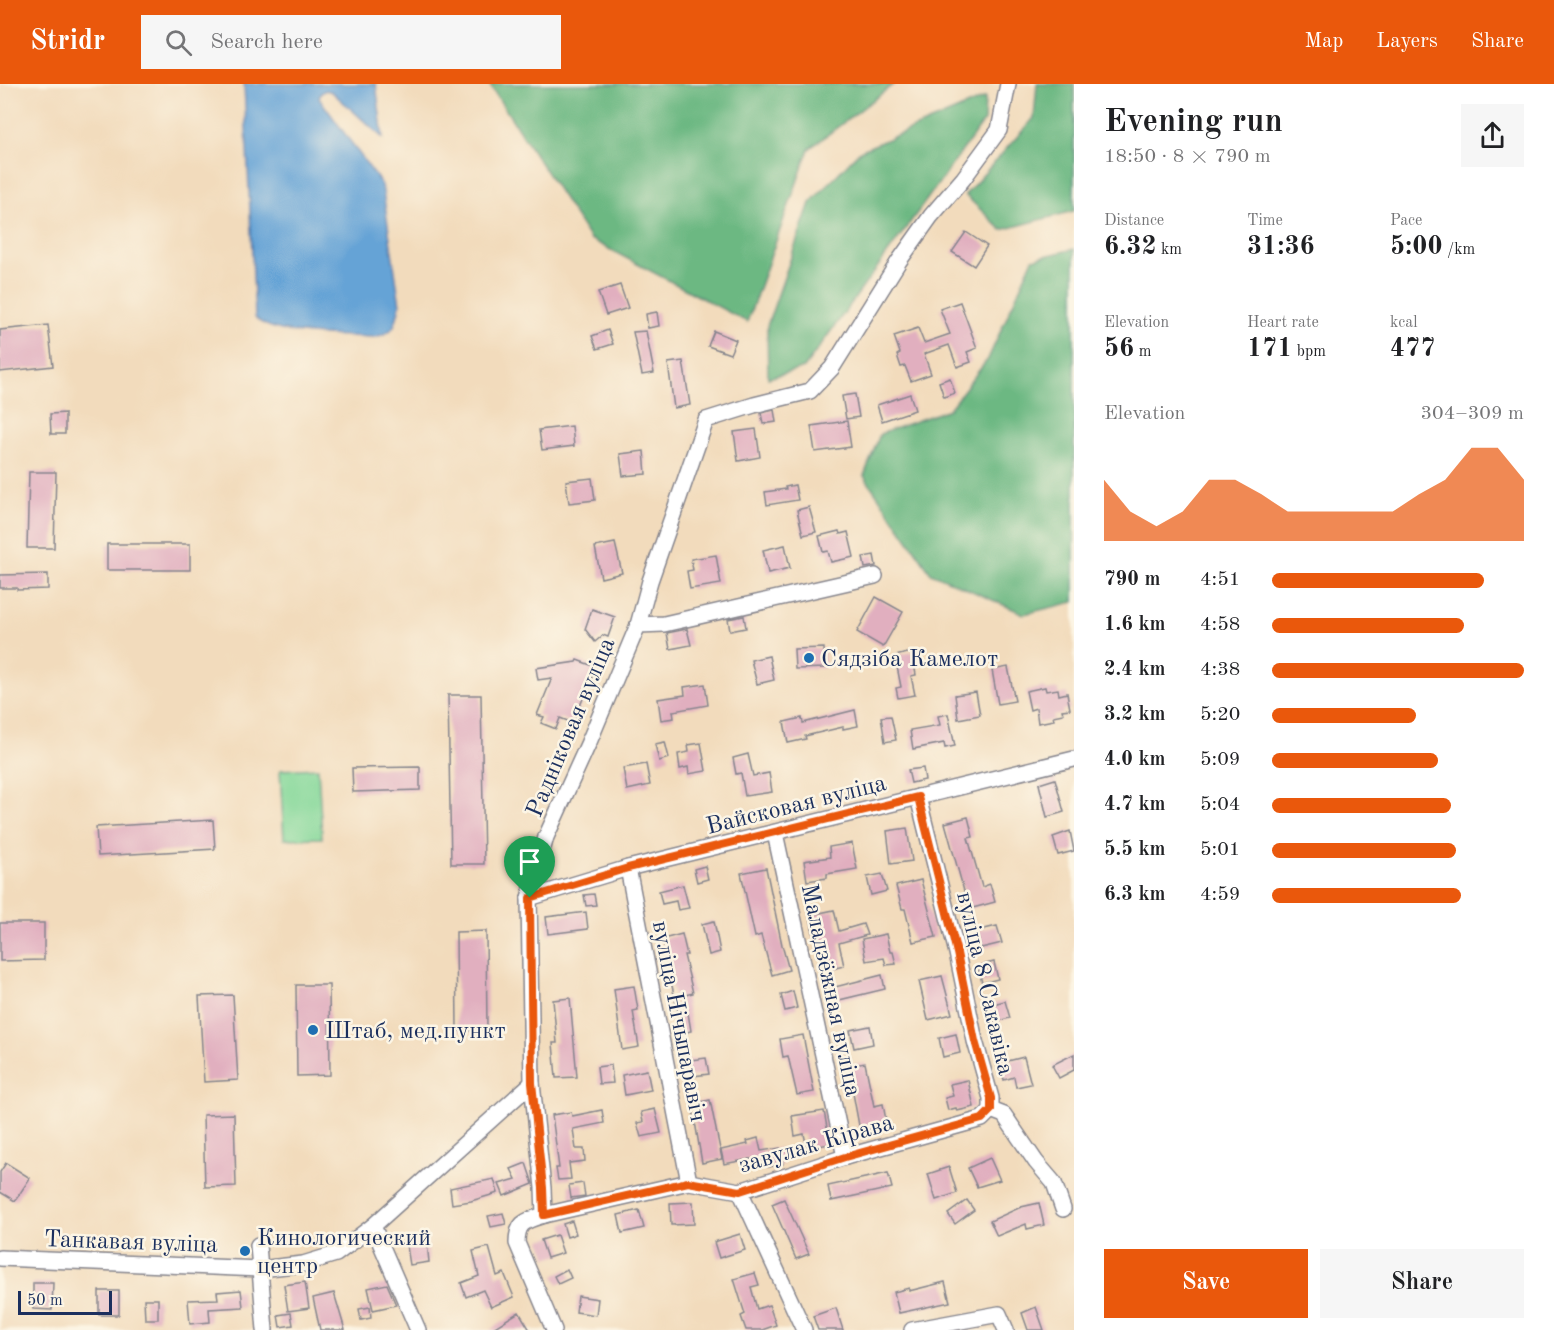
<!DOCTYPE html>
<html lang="en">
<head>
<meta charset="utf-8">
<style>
  :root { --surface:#fff; --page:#f6f6f6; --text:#202124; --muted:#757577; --accent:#ea580c }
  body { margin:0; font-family:"Old Standard TT",serif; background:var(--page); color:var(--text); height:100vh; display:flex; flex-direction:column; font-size:22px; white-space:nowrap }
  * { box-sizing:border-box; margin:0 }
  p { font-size:20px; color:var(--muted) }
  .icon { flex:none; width:33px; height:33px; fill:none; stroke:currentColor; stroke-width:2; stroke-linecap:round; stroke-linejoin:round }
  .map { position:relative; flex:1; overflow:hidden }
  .details { display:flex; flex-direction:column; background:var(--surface); width:480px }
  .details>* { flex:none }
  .scale { position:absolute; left:18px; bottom:15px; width:94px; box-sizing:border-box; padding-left:6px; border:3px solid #1b2f5e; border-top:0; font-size:16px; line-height:21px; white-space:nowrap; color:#1b2f5e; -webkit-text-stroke:4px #fcf5e5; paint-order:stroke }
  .pin { position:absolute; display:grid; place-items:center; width:51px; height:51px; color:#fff; margin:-62px -26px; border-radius:50% 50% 50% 0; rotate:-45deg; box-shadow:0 0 6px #0007 }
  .pin .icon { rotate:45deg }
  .round { display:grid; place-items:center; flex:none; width:63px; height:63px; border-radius:0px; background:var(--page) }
  .summary { display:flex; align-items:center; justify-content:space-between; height:102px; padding:0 30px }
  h1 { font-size:33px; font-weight:700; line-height:45px }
  .stats { display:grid; grid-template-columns:repeat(3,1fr); gap:9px; height:102px; padding:6px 30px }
  .stats div { display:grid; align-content:center }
  .stats b { font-size:26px; font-weight:700 }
  .stats small { font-size:16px; font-weight:400 }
  .stats p { font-size:16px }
  .chart { height:168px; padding:12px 30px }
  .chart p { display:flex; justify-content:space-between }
  .chart svg { width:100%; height:108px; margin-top:6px; fill:var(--accent); opacity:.7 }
  .cta { display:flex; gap:12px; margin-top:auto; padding:12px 30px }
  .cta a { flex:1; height:69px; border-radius:0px; background:var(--accent); color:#fff; font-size:24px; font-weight:700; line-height:69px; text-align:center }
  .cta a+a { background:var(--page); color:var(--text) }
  ul { padding:0 30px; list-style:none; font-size:20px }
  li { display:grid; grid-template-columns:96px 72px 1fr; align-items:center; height:45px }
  li i { height:15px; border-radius:8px; background:var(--accent) }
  header { display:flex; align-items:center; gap:36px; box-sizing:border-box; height:84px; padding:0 30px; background:var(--accent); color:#fff }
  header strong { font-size:28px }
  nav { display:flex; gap:33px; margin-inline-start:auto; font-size:21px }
  .search { width:420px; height:54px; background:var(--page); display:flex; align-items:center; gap:15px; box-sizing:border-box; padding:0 21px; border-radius:0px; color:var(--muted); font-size:22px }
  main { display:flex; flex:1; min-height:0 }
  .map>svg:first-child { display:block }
</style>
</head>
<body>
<header>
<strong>Stridr</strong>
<div class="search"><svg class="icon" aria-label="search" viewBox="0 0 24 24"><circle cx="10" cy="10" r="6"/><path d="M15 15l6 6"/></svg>Search here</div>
<nav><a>Map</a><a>Layers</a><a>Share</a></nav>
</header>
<main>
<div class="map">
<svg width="1074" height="1246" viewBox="0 0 1074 1246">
  <rect width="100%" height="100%" fill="#fcf5e5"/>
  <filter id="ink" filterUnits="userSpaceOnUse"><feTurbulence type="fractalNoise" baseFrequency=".0167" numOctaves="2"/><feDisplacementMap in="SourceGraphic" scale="12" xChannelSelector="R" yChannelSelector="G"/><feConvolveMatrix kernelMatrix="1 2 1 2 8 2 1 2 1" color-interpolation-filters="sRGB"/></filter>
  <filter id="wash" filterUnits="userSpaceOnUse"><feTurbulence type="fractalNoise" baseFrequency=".008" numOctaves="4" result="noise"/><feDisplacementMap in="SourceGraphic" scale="24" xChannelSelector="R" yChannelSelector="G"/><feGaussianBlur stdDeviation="1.35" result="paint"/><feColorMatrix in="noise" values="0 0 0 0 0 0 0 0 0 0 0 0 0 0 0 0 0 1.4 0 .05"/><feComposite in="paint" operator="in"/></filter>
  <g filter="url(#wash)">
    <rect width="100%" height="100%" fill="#f2dbbc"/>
    <!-- green -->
    <path fill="#85d89a" stroke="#50847c" stroke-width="1.5" d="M318,684L322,754L284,755L280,686Z"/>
    <!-- forest -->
    <g fill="#6cb882" stroke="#447470" stroke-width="1.5">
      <path d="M489,0H894L809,65L747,238L590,155Z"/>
      <path d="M1037,0H1074V127L1002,146L965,111L1034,34Z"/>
      <path d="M985,14L984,37L804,284L768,294L767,242L810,119L860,67Z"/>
      <path d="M1074,165V518L1024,530L931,489L864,392L880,350L949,325L988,275L1033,175Z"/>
    </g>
    <!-- water -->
    <path fill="#65a3d6" stroke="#40699a" stroke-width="1.5" d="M244,0H376L383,54L332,8L326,6L321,9L319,14L382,101L400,221C395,242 396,247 375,253C348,251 271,254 255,233Z"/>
    <g id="blocks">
      <!-- building -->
      <g fill="#e1afbf">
        <path d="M966,148L987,162L974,182L952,168Z"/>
        <path d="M620,201L628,224L606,231L598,208Z"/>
        <path d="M960,218L977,264L967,268L971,278L957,283L949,261L924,270L931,290L911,297L905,282L901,283L897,271L900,269L894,252L918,244L924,259L950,250L940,225Z"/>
        <path d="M657,228L659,242L648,244L646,230Z"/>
        <path d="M48,241L53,282L0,288V246Z"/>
        <path d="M608,246L613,260L597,265L592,252Z"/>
        <path d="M646,247L654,289L642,291L633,248Z"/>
        <path d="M714,247L736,256L730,270L708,262Z"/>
        <path d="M683,277L690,321L674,324L668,279Z"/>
        <path d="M950,294L955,309L944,313L939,298Z"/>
        <path d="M855,310L859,333L846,335L842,312Z"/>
        <path d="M910,310L915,326L882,337L877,321Z"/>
        <path d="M774,326L776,338L763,340L761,329Z"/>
        <path d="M65,329V350H51L50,330Z"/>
        <path d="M847,337L851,363L815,368L811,342Z"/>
        <path d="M572,342L574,362L542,366L539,346Z"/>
        <path d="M756,345L760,373L738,377L734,348Z"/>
        <path d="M644,367L646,390L623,392L620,370Z"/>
        <path d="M29,388H56L54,464H27Z"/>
        <path d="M592,394L595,416L569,419L566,397Z"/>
        <path d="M795,401L798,416L767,421L765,408L786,405L785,403Z"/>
        <path d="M809,423L816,448L803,451L797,426Z"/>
        <path d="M839,447L840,450L848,448L854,473L831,478L828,467L823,468L819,452Z"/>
        <path d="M615,459L622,489L601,494L595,463Z"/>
        <rect x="107" y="460" width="83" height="26"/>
        <path d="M785,461L790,484L768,489L763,466Z"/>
        <path d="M716,471L721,500L690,505L687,487L693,486L691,475Z"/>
        <path d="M874,471L876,482L865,484L863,473Z"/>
        <path d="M48,490V505L17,506V504H0V491Z"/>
        <path d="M876,513L903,528L883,563L857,548Z"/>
        <path d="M592,525L615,533L608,553L603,551L595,558L585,545Z"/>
        <path d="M744,532L746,544L730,547L728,535Z"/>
        <path d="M687,545L691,561L670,565L667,549Z"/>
        <path d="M824,564L825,584L795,585L794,565Z"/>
        <path d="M912,568L916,591L911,592L915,611L898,614L896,604L901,603L895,572Z"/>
        <path d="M769,572L774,596L757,600L751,576Z"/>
        <path d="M577,576L596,583L573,639L560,634L556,645L541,639L544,633L537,631L552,594L538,596L536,584L576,578Z"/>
        <path d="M1008,583L1015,617L998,620L992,586Z"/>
        <path d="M705,600L708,621L673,627L674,634L661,636L658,615L685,611L684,603Z"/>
        <path d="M1045,603L1046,607L1058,605L1059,611L1067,609L1070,625L1062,626L1063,630L1053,632L1054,636L1038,639L1036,624L1030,626L1026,607Z"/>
        <path d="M976,608L980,631L958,635L955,611Z"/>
        <path d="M448,611H481L484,780H451Z"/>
        <path d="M855,626L858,642L843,645V643L805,652L806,655L788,659L784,638L802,634L803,639Z"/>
        <path d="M948,630L955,662L945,664L944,659L913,665L910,646L940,641L938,632Z"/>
        <path d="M891,632L896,656L885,658L881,633Z"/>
        <path d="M665,658L669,674L659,677L655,660Z"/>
        <path d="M701,659L706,687L689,690L688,683L680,685L678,670L689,668L688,661Z"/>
        <path d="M748,670L753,692L769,689L772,708L745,712L741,689L736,690L733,674Z"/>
        <path d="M646,680L650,701L627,706L623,684Z"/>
        <path d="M420,683V706L353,708L352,684Z"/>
        <path d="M923,684L925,696L911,699L908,686Z"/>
        <path d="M1055,695L1064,728L1047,733L1039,700Z"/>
        <path d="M968,733L973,753L968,754L982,803L990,800L995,818L969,825L945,739Z"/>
        <path d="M213,736L215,765L98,772L96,743Z"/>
        <path d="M907,744L912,777L891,780L887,747Z"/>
        <path d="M1070,747L1074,767L1058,771L1053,753Z"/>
        <path d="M852,759L857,785L827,790V794L807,797L804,777L830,773L829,763Z"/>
        <path d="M705,782L708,795L697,798L694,785Z"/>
        <path d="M766,784L782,861L789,886L772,891L761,851L755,853L741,789Z"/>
        <path d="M882,790L887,807L871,811L867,793Z"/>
        <path d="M921,796L936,853L913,858L905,825H902L896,802Z"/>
        <path d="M683,801L689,824L678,826L676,817L662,820L659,807Z"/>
        <path d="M594,810L596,821L586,822L584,811Z"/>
        <path d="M834,826L839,847L863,840L867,851L839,859L844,882L827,886L820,853L814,854L810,831Z"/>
        <path d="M586,828L588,845L548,850L546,833Z"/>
        <path d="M714,837L720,868L709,871L702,840Z"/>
        <path d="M0,839H44V876L0,877Z"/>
        <path d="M997,842L1002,859L981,864L976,847Z"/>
        <path d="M486,847L487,946L457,947L456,848Z"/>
        <path d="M682,850L687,871H684L693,909L685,911L691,947L683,949L680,948L677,928H678L670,893H672L663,855Z"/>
        <path d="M886,850L890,868H893L896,880L886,881L884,874L866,877L862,855Z"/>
        <path d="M994,878L998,895L982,899L978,882Z"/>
        <path d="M882,891L885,905L835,917L831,904Z"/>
        <path d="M942,892L952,930L928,936L919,897Z"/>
        <path d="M296,901H329L330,991L297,992Z"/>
        <path d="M634,902L638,926L633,927L639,963L622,966L614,905Z"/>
        <path d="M793,907L797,924L785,927L781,911Z"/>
        <path d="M233,911L238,996L204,998L199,912Z"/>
        <path d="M570,914L577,993L556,994L553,959H557L553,916Z"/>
        <path d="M1005,917L1010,934L989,939L985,922Z"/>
        <path d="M870,942L873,960L854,964L850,946Z"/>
        <path d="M956,950L960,969L943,973L939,954Z"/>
        <path d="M803,951L814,1008L797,1011L788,972L783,973L780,955Z"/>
        <path d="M1074,970V986L1059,994L1052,981Z"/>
        <path d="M1024,973L1031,1000L1016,1003L1014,993L1004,996L1000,979Z"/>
        <path d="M706,974L709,990L685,993L683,977Z"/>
        <path d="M865,979L874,1022L883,1020L887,1042L860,1047L848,982Z"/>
        <path d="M611,981L613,999L599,1000L597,983Z"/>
        <path d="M647,986L651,1006L625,1011L622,991Z"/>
        <path d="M968,996L974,1023L957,1027L956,1024L948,1026L945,1014L953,1012L950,1000Z"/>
        <path d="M710,1016L722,1075L702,1079L692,1020Z"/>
        <path d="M655,1025L661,1049L641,1053L637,1039L643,1038L641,1028Z"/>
        <path d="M602,1026L604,1039L573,1045L576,1065H584L585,1077L569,1079L571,1095L558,1096L556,1084H559L552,1031L571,1028L572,1032Z"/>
        <path d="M824,1027L830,1060L807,1064L804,1050L795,1052L792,1032Z"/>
        <path d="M234,1030L236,1102L205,1103L203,1031Z"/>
        <path d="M758,1054L761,1067L780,1064L783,1080L768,1083L767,1078L752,1081L751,1075L724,1080L721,1066L748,1060L747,1057Z"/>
        <path d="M990,1074L1000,1096L977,1103L968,1084Z"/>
        <path d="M6,1079L30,1094L15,1117L0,1108V1088Z"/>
        <path d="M526,1079L533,1100L504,1112L499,1100L516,1095L511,1085Z"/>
        <path d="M949,1083L957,1109L936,1116L928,1090Z"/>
        <path d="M888,1089L892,1104L831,1117L828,1102Z"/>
        <path d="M494,1095L498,1109L471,1117L452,1120L450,1104Z"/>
        <path d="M583,1099L585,1112L571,1114L569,1101Z"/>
        <path d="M784,1115L809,1170L796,1175L772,1120Z"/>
        <path d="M967,1116L974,1126L955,1140L948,1130Z"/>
        <path d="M693,1118L694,1140L671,1141L670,1119Z"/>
        <path d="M1039,1119L1044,1141L1027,1145L1026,1140L997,1152L990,1137L1021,1123Z"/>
        <path d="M639,1126L644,1144L622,1149L618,1131Z"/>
        <path d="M503,1129L506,1140L491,1143L488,1132Z"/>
        <path d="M572,1137L576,1150L567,1153L563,1140Z"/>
        <path d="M740,1150L745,1166L719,1174L714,1158Z"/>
        <path d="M557,1151L563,1169L547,1174L541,1156Z"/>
        <path d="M427,1159L429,1178L410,1181L407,1162Z"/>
        <path d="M489,1163L497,1192L504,1189L514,1213L491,1223L483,1206L466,1213L461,1199L479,1192L473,1167Z"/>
        <path d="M567,1185L571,1194L558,1200L554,1192Z"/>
        <path d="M755,1189L759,1201L751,1203L757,1225L769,1221L776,1241L762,1246H746L741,1232L745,1230L734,1195Z"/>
        <path d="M305,1198L309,1224L288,1227L284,1201Z"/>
        <path d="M945,1198L950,1218L899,1229L894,1208L909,1204V1207Z"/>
        <path d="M33,1199H53L52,1226L33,1225Z"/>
        <path d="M387,1200L396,1221L373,1226L368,1204Z"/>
        <path d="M241,1206L243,1223L209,1225L210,1238L190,1240L188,1216L218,1215L217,1208Z"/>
        <rect x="99" y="1207" width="20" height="24"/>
        <path d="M334,1209L345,1246H320L313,1214Z"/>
        <path d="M578,1212L598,1215L596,1231L576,1228Z"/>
        <path d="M144,1215H158V1235H145Z"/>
        <path d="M370,1223L371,1234L361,1236L359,1225Z"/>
        <path d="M1036,1223L1044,1246H1028L1022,1229Z"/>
        <path d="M836,1224L843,1246H818L813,1232Z"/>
        <path d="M519,1228L530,1246H490Z"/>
        <path d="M291,1229L293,1241L280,1243L278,1231Z"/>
      </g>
    </g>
  </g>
  <g filter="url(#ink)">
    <use href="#blocks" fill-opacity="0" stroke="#86858d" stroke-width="1.5"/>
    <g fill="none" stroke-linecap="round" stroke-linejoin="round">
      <!-- street casing -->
      <g stroke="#86858d" stroke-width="18">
        <g id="street">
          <path d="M638,541L664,540L875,492"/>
          <path d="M918,713L957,869L975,957L991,1014V1026"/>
          <path d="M775,749L845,1073"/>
          <path d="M628,784L689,1098"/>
          <path d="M529,814L628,784L1074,675"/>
          <path d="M991,1026L1004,1031L1036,1078L1054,1099L1063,1125"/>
          <path d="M740,1107L804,1246"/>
          <path d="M544,1131L689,1098L740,1107L845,1073L982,1035L991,1026"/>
          <path d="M373,1142L418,1246"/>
          <path d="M258,1161L265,1246"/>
          <path d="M0,1174L260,1185L303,1180L336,1170L373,1142L532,999"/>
          <path d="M554,1246L517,1159C517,1138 525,1137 544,1131L543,1104L532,999L529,814L546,753L589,658L638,541L650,497L706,336L754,321L810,307L832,284L899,177L931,132L963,95L999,46L1008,0"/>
          <path d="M912,1246L999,1230L1006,1246"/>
        </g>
      </g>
      <!-- street -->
      <use href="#street" stroke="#fff" stroke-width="15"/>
    </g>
  </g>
  <g fill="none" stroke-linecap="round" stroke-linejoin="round" filter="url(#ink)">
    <!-- route casing -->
    <g stroke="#fff" stroke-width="12">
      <path id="route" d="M918,713L957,869L975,957L991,1014V1026L982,1035L845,1073L740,1107L688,1098L544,1131L543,1104L532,999L530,814L628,784Z"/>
    </g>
    <!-- route -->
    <use href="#route" stroke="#ea580c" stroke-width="8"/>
  </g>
  <!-- markers -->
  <g fill="#1f6fb2" stroke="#fcf5e5" stroke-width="2">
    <circle cx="809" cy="574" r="6"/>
    <circle cx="313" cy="946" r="6"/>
    <circle cx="245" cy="1167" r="6"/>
  </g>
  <g text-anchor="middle" stroke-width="5" stroke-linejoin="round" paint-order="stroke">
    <!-- poi labels -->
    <g font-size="24" fill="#1b2f5e" stroke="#fcf5e5" text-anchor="start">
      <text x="821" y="582">Сядзіба Камелот</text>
      <text x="325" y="954">Штаб, мeд.пункт</text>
      <text x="257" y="1161">Кинологический<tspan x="257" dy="28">центр</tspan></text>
    </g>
    <!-- street labels -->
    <g font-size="24" fill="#1b2f5e" stroke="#fcf5e5">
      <text transform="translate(570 643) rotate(-67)" y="8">Радніковая вуліца</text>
      <text transform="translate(796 720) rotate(-14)" y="8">Вайсковая вуліца</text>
      <text transform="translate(986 899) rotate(77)" y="8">вуліца 8 Сакавіка</text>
      <text transform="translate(832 906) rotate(78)" y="8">Маладзёжная вуліца</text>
      <text transform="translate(680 937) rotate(79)" y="8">вуліца Нічыпаравіч</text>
      <text transform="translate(816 1059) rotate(-16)" y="8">завулак Кірава</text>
      <text transform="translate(131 1157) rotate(2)" y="8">Танкавая вуліца</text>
    </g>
  </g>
</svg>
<div class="scale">50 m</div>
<div class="pin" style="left:530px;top:814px;background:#1e9e55"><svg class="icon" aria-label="arrive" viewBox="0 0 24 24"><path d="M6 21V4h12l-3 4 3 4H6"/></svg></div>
</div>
<section class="details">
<div class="summary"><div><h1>Evening run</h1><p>18:50 · 8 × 790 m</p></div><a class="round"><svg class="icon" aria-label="share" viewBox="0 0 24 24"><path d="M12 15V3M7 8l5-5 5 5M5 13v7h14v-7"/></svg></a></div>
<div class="stats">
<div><p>Distance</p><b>6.32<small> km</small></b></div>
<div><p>Time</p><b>31:36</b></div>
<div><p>Pace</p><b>5:00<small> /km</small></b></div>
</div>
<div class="stats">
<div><p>Elevation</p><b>56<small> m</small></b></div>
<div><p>Heart rate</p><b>171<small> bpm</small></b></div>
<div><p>kcal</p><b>477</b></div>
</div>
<div class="chart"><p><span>Elevation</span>304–309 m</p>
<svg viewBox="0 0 160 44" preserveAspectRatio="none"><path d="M0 44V19L10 32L20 38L30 32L40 19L50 19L60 25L70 32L80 32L90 32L100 32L110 32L120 25L130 19L140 6L150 6L160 19V44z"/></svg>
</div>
<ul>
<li><b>790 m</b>4:51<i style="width:84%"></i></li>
<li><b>1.6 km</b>4:58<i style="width:76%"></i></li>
<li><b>2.4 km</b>4:38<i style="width:100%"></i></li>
<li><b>3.2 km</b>5:20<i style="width:57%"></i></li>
<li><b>4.0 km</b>5:09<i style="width:66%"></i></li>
<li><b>4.7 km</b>5:04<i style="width:71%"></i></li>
<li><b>5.5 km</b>5:01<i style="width:73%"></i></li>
<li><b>6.3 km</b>4:59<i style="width:75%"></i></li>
</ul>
<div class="cta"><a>Save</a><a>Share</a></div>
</section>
</main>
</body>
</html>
